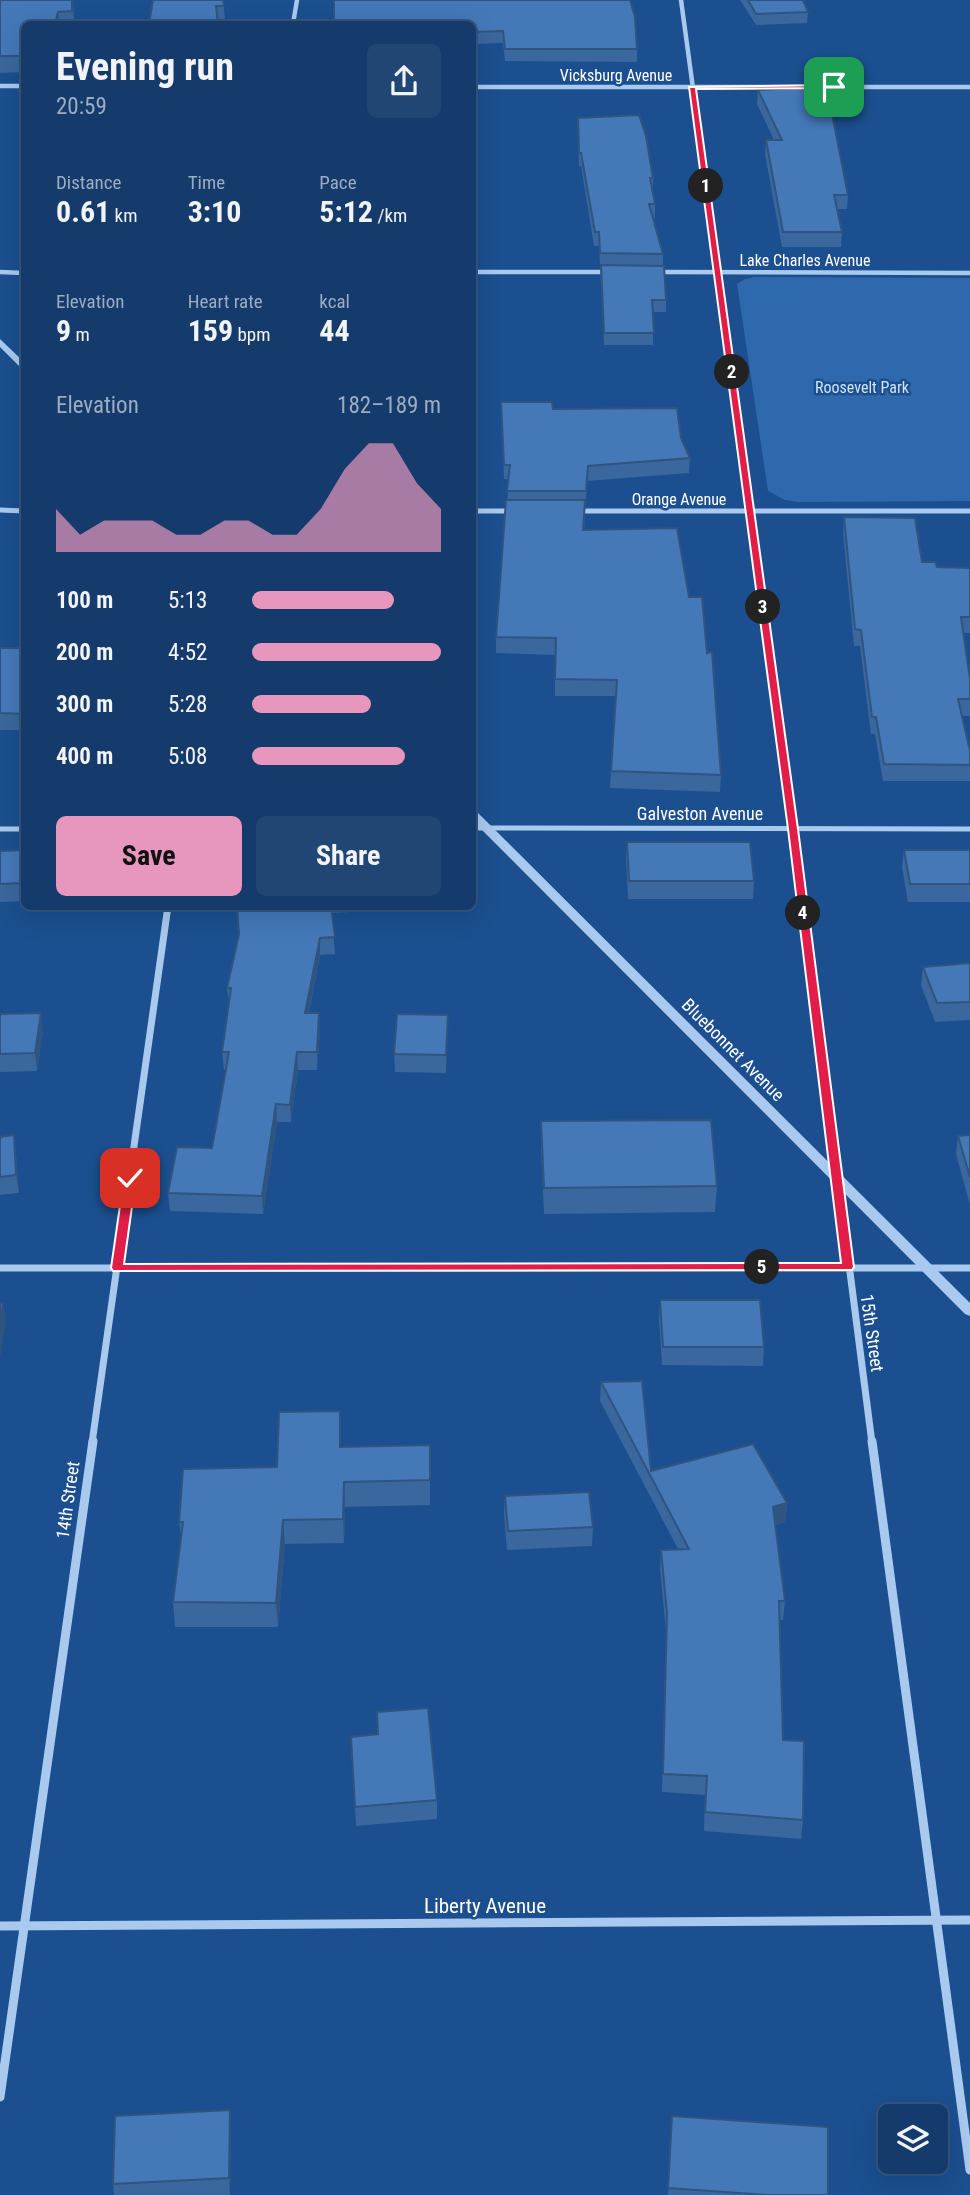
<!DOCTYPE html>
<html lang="en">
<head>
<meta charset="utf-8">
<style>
  :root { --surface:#143b6b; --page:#214673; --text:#f1f3f6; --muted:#9dadc1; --line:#33557e; --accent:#e797bd }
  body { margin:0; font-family:"Roboto Condensed",sans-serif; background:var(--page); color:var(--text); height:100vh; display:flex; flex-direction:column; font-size:26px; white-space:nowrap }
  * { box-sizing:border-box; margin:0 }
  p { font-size:23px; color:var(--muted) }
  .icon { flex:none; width:38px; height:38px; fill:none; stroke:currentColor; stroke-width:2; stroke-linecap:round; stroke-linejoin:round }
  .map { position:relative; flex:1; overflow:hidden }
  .drawer { position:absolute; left:21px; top:21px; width:455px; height:889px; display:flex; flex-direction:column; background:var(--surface); border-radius:10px; box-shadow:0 7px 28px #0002,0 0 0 2px var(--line) }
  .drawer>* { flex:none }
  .controls { position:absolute; left:878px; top:2104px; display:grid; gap:14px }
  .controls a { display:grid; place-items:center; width:70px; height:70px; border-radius:10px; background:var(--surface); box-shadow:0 7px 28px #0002,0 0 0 2px var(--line); font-size:35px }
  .pin { position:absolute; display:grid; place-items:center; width:60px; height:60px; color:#fff; margin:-30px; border-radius:14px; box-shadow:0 4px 10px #0006 }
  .km { position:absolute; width:35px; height:35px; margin:-18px; border-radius:50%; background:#222; color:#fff; font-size:19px; line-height:35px; text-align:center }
  .round { display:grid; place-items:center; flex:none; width:74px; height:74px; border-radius:10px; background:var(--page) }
  .overview { display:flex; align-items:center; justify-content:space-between; height:119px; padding:0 35px }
  h1 { font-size:38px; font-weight:700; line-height:52px }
  .metrics { display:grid; grid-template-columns:repeat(3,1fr); gap:10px; height:119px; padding:7px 35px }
  .metrics div { display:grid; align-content:center }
  .metrics b { font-size:30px; font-weight:700 }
  .metrics small { font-size:19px; font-weight:400 }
  .metrics p { font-size:19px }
  .chart { height:196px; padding:14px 35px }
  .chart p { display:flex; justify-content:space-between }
  .chart svg { width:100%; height:126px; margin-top:7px; fill:var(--accent); opacity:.7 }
  .button { display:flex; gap:14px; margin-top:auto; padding:14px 35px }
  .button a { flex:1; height:80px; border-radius:10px; background:var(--accent); color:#111; font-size:28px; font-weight:700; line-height:80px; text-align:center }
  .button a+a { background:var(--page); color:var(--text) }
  ul { padding:0 35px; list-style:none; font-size:23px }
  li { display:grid; grid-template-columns:112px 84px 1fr; align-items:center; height:52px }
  li i { height:18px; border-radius:9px; background:var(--accent) }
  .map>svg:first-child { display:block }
</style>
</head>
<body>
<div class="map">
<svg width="970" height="2195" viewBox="0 0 970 2195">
  <rect width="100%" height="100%" fill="#1b4f8f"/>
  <!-- green -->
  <path fill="#2e69ad" d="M754,277L970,278V501L798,502L785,500L768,491L737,284L745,279Z"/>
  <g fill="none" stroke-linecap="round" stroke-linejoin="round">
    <!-- minor-far3 -->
    <g stroke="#a9c9ee" stroke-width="4.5">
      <path d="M681,0L732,375"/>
      <path d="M293,24L297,0"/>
      <path d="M0,86H24"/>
      <path d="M472,87H970"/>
      <path d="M0,272L24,273"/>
      <path d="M472,272H608"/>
      <path d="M655,272L970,273"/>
    </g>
    <!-- minor-far2 -->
    <g stroke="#a9c9ee" stroke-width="5">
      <path d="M731,373L795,847"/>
      <path d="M0,510L24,511"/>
      <path d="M472,511H514"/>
      <path d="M578,511H970"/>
      <path d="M472,828L970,829"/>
      <path d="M0,829H24"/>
    </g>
    <!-- minor-far1 -->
    <g stroke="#a9c9ee" stroke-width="7">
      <path d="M795,845L872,1443"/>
      <path d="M0,1268H970"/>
      <path d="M92,1443L168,906"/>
    </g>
    <!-- minor -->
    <g stroke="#a9c9ee" stroke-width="9">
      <path d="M872,1441L970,2170"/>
      <path d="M0,1926L970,1920"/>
      <path d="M0,2097L93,1441"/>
    </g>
    <!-- tertiary -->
    <g fill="#a9c9ee" fill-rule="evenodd">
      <path d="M0,339L24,362V368H21L0,347Z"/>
      <path d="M472,810L476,811L970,1303V1316L965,1314L472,820Z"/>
    </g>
  </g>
  <!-- wall -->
  <g fill="#3a679d">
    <path d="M0,0H73L74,24H24V72L0,73Z"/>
    <path d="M153,0H225H223L225,19H217Z"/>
    <path d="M740,0H803L808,12L807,23L756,25Z"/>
    <path d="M472,24L637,49V62L505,61L503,43L472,44Z"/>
    <path d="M758,90L848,195L847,209H837L842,232L841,247H782L765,154L766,140H774L757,104Z"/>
    <path d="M578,118L653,178V190L655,204V218H653L663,254V266L666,300V312H653V345H604L599,246H594L581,166H579Z"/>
    <path d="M501,402L553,409L681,438L690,458L689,473L587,481L584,530L689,597L707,653L721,775L720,792L610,788L615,696H555V655L496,653V637L509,479H504Z"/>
    <path d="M844,517L922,562L937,567L970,568V633H963L970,679V716H962L970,751V781H883L875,734H871L860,646H854L843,533Z"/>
    <rect x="0" y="648" width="24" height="82"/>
    <path d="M627,842L754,881L753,899H628L626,859Z"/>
    <path d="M24,850V901L0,902V851Z"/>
    <path d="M904,850H970V902H908L902,867Z"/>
    <path d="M236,906H458L332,913L335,954L320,955L309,1013L320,1031L317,1070H298L291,1122H277L263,1214L170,1211L168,1193L212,1148L226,1070H224L222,1052L229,1005L227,988L239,936Z"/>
    <path d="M970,963V1020L935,1022L921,985L923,967Z"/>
    <path d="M0,1014L43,1031L37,1071L0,1072Z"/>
    <path d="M448,1015L446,1073L395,1072L394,1054Z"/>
    <path d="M541,1121L717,1186L715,1212L544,1214L541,1147Z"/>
    <path d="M970,1135V1205L956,1154L958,1136Z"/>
    <path d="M0,1137L16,1154L19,1193L0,1195Z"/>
    <path d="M660,1300L764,1347L763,1366L662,1365L659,1319Z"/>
    <path d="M601,1382L651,1471L787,1503L785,1522L775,1525L785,1601L783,1620H780L783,1740L803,1820L801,1839L704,1831L705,1795L662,1792L666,1632L660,1569L661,1550L678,1549L600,1401Z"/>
    <path d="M341,1436V1447L430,1445V1505L345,1507L344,1543L285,1544L278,1627H175L173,1602L181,1537L179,1522L277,1467Z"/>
    <path d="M505,1496L593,1527L592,1546L507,1550L504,1515Z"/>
    <path d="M377,1712L437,1800V1819L356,1826L351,1737L378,1734Z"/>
    <path d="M230,2110L231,2129L230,2195H114L113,2184Z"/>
    <path d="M672,2116L828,2195H668Z"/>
  </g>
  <!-- shaded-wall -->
  <g fill="#305480">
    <path d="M58,12L59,24H55Z"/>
    <path d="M320,938V955L305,1031V1013Z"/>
    <path d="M41,1013L43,1031L37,1071L35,1053Z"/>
    <path d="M319,1013L320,1031L317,1070V1052Z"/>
    <path d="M448,1015V1033L446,1073V1055Z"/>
    <path d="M297,1052L298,1070L291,1122L290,1105Z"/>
    <path d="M276,1104L277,1122L263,1214L262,1196Z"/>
    <path d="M14,1135L16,1154L19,1193L16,1175Z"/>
    <path d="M3,1303L6,1321L0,1359V1323Z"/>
    <path d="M344,1482L345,1507L344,1543L343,1519Z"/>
    <path d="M787,1503L785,1522L771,1526L773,1507Z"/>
    <path d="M283,1520L285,1544L278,1627L276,1603Z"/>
    <path d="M230,2110L231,2129L230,2195L229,2178Z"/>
  </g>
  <!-- building -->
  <g fill="#4478b7" stroke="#305480" stroke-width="2">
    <path d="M0,0H72V11L58,12L55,24H24V56H0Z"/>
    <path d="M153,0H223L224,6H216L218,24H149Z"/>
    <path d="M334,0H630L635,17L637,49H505L503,31L472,32V24H334Z"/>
    <path d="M748,0H803L808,12L756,14Z"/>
    <path d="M818,87L832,114L848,195H834L842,232H783L766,140H782L758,90Z"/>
    <path d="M639,115L646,136L653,178H650L655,204H649L663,254L600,253L599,232H595L581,153H579L578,118Z"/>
    <path d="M601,265L664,266L666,300H652L654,333H604Z"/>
    <path d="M501,402H552L553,409L677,408L681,438L690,458L588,466L586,491H507L510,465H504Z"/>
    <path d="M506,500H585L583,530L677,528L689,597H702L707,653L712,652L721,775L611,771L617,680L555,679L556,638L496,637Z"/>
    <path d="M844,517L915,518L922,562H935L937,567L970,568V617H961L970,679V699H958L970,751V765L884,764L876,717H872L861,630L855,629Z"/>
    <path d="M0,648H24V714L0,713Z"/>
    <path d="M627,842H750L754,881H629Z"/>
    <path d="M24,850V883L0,884V851Z"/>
    <path d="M904,850H970V884H910Z"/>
    <path d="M237,906H331L335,937L320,938L305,1013H319L317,1052H297L290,1105L276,1104L262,1196L168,1193L177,1147L212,1148L229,1052H222L231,988H227L239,934Z"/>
    <path d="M970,963V1002L937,1003L923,967Z"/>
    <path d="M41,1013L35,1053L0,1054V1014Z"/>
    <path d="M397,1014L448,1015L446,1055L394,1054Z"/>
    <path d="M711,1120L717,1186L544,1188L541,1121Z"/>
    <path d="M14,1135L16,1175L0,1177V1137Z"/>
    <path d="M970,1135V1177L958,1136Z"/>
    <path d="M660,1300H760L764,1347H663Z"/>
    <path d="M0,1303H3L0,1323Z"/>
    <path d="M642,1381L651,1471L753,1444L787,1503L773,1507L785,1601H779L783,1740L804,1741L803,1820L705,1812L707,1776L663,1774L667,1613L661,1550L689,1549L601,1382Z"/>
    <path d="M340,1411V1447L430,1445V1480L344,1482L343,1519L283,1520L276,1603L173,1602L183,1522H179L183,1469L277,1467L279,1412Z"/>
    <path d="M589,1492L593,1527L508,1531L505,1496Z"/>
    <path d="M428,1708L437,1800L355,1807L351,1737L378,1734L377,1712Z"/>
    <path d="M230,2110L229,2178L113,2184L115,2116Z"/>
    <path d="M672,2116L828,2127V2195H768L668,2188Z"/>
  </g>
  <!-- route -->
  <path fill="#e11d48" stroke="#fff" stroke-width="2" d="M834,85L837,88L696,89L798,829L854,1267L852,1270L113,1271L111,1268L124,1178L130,1174L136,1178L124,1264L841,1263L788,829L689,87Z"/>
  <g text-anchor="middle" stroke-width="5" stroke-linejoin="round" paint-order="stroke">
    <!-- far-street labels -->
    <g font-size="16" fill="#fff" stroke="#1b4f8f">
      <text x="616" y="81">Vicksburg Avenue</text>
      <text x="805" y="266">Lake Charles Avenue</text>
      <text x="679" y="505">Orange Avenue</text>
    </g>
    <!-- far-park labels -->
    <g font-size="16" fill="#cfe3fa" stroke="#1b4f8f">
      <text x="862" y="393">Roosevelt Park</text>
    </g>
    <!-- street labels -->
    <g font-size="18" fill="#fff" stroke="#1b4f8f">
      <text x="700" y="820">Galveston Avenue</text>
      <text transform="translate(733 1050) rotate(45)" y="6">Bluebonnet Avenue</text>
      <text transform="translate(872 1333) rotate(82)" y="6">15th Street</text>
      <text transform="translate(68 1500) rotate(-82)" y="6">14th Street</text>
    </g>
    <!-- near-street labels -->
    <g font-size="21" fill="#fff" stroke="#1b4f8f">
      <text x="485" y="1913">Liberty Avenue</text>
    </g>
  </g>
</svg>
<div class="controls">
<a><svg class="icon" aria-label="layers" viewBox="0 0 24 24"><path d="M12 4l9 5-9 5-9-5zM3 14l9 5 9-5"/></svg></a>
</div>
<div class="pin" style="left:834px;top:87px;background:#1e9e55"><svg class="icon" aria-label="arrive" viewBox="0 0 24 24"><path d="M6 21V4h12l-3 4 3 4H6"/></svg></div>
<div class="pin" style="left:130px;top:1178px;background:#d93025"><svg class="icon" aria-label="check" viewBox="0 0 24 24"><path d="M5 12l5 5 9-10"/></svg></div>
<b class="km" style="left:706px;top:186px">1</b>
<b class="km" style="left:732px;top:372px">2</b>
<b class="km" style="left:763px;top:607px">3</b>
<b class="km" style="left:803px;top:913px">4</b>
<b class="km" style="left:762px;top:1267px">5</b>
<section class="drawer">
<div class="overview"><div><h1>Evening run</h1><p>20:59</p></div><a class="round"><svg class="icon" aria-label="share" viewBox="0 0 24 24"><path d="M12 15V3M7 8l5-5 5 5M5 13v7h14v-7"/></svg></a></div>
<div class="metrics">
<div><p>Distance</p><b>0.61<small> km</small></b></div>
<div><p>Time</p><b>3:10</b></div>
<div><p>Pace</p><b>5:12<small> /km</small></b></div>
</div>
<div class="metrics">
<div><p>Elevation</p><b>9<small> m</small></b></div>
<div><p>Heart rate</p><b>159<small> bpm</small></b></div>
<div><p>kcal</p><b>44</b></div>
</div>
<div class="chart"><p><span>Elevation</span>182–189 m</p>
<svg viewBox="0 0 160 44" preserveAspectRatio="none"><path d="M0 44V29L10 38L20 33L30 33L40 33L50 38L60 38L70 33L80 33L90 38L100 38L110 29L120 15L130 6L140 6L150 20L160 29V44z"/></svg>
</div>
<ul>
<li><b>100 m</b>5:13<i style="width:75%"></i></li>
<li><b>200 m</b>4:52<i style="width:100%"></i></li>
<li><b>300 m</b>5:28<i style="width:63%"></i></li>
<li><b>400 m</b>5:08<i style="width:81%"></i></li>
</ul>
<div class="button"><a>Save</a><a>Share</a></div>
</section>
</div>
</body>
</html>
